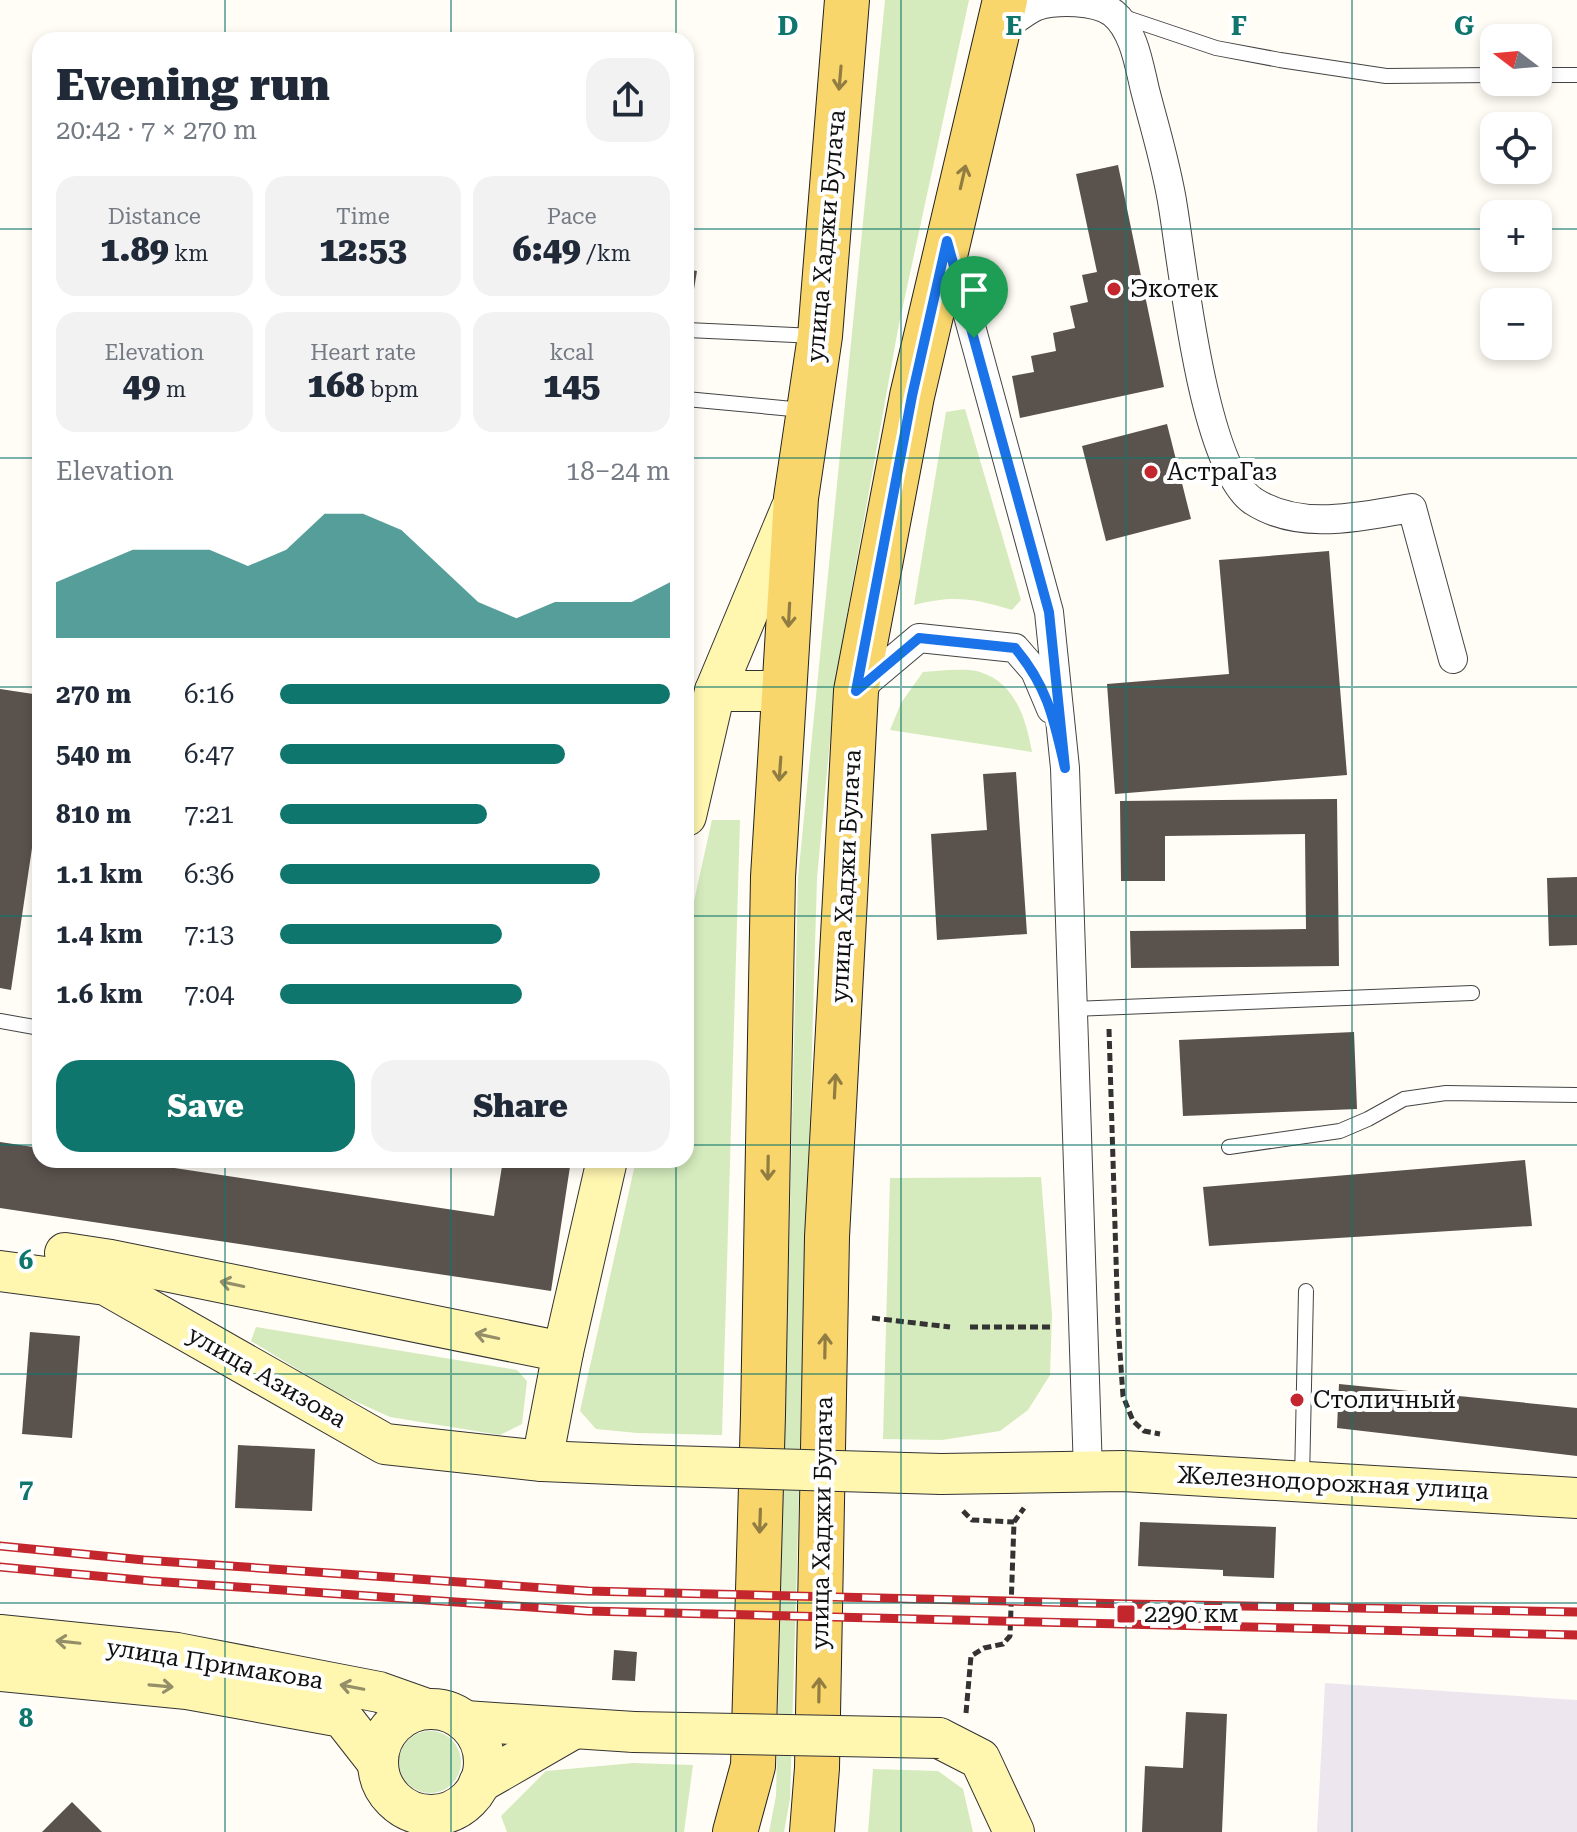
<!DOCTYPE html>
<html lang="en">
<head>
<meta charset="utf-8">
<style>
  :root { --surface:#fff; --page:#f2f2f3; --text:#1f2937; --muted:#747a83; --accent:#0f766e }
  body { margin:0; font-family:"Roboto Serif",serif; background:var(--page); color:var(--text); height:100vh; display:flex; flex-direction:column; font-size:30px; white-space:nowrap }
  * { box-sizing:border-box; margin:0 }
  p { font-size:26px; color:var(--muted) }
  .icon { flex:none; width:44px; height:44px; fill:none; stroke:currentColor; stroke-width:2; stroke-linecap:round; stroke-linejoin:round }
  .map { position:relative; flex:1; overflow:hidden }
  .panel { position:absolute; left:32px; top:32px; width:662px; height:1136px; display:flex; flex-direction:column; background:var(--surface); border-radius:24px; box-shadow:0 4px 12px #0003 }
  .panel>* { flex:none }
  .needle { width:52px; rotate:286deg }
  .controls { position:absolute; left:1480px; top:24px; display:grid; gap:16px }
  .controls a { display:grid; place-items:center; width:72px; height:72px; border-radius:16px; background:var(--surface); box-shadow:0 4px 12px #0003; font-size:40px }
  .pin { position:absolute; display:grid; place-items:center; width:68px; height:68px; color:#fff; margin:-82px -34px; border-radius:50% 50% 50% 0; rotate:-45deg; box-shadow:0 0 8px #0007 }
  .pin .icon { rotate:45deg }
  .round { display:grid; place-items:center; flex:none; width:84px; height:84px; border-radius:24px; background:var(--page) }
  .headline { display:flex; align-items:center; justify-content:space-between; height:136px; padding:0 24px }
  h1 { font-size:44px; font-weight:800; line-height:60px }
  .stats { display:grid; grid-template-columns:repeat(3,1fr); gap:12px; height:136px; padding:8px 24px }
  .stats div { display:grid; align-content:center; border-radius:20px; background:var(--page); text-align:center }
  .stats b { font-size:34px; font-weight:800 }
  .stats small { font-size:22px; font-weight:400 }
  .stats p { font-size:22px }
  .chart { height:224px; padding:16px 24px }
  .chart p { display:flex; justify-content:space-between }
  .chart svg { width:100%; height:144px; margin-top:8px; fill:var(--accent); opacity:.7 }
  .cta { display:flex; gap:16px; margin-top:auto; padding:16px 24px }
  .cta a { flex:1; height:92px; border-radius:24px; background:var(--accent); color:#fff; font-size:32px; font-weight:800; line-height:92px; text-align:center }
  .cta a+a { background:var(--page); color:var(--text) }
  ul { padding:0 24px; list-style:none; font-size:26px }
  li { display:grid; grid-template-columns:128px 96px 1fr; align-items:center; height:60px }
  li i { height:20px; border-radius:10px; background:var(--accent) }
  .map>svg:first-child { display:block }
</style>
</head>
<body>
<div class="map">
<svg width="1577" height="1832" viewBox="0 0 1577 1832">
  <rect width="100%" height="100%" fill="#fffdf5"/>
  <!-- industrial -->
  <path fill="#eee6ef" d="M1325,1683L1577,1700V1832H1317Z"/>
  <!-- green -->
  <g fill="#d5ebbd">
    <path d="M885,0H969L898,329L836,676L817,878L790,1799L784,1832H769L776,1796L798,878Z"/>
    <path d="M965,409L1021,600L1012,610C972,598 954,595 914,605L946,412Z"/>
    <path d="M949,670C958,670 971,669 980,672C1016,683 1026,720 1032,752L890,730L901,703L923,672Z"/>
    <path d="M712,820H740L722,1435L637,1433L596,1429L580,1411L636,1160H686V937Z"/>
    <path d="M1041,1177L1052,1314L1050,1375L1028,1410L1000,1431L942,1440L883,1439L890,1178Z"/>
    <path d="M256,1327L517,1370L527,1381L522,1424L500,1435L390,1417L337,1393L251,1341Z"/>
    <circle cx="430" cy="1762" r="31"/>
    <path d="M633,1763L693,1765L684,1832H507L501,1816L546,1771Z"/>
    <path d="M873,1769L938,1771L963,1789L973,1832H868Z"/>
  </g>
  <!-- building -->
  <g fill="#5a524d">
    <path d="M1118,165L1164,387L1020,418L1012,376L1034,372L1031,356L1056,351L1053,333L1075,328L1070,306L1088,302L1082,275L1097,272L1076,174Z"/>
    <path d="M686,269L697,271L688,326H686Z"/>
    <path d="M1167,424L1191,519L1106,541L1082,446Z"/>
    <path d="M1329,551L1347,775L1115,794L1107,684L1229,674L1219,560Z"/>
    <path d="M0,689L40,695V794L11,990L0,988Z"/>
    <path d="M1016,772L1027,934L937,940L931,834L987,830L983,774Z"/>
    <path d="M1337,799L1339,966L1131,968L1130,931L1306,929L1305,834L1165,836V881H1121L1120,801Z"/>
    <path d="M1577,877V945L1549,946L1547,878Z"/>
    <path d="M1354,1032L1357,1109L1183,1116L1179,1040Z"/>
    <path d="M0,1142L40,1148V1160H121L494,1216L503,1160H571L551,1291L0,1208Z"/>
    <path d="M1525,1160L1532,1226L1209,1246L1203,1187Z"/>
    <path d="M30,1332L80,1336L72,1438L22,1434Z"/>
    <path d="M1339,1384L1577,1408V1456L1337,1428Z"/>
    <path d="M238,1445L315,1449L312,1511L235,1508Z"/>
    <path d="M1140,1522L1276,1527L1274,1578L1223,1576V1570L1138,1566Z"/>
    <path d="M614,1650L637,1652L635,1681L612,1680Z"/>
    <path d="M1186,1712L1227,1714L1222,1832H1142L1145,1766L1183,1768Z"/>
    <path d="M72,1802L102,1832H42Z"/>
  </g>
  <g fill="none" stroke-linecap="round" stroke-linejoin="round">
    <!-- lane casing -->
    <g stroke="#444" stroke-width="16">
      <g id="lane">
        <path d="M1121,16L1216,48L1280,60L1386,76L1494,75"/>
        <path d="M1538,75H1577"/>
        <path d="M687,330L815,336"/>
        <path d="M686,399L803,410"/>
        <path d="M1073,1009L1472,993"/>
        <path d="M0,1021L40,1028"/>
        <path d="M1229,1147L1340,1131L1368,1119L1404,1099L1446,1093L1577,1095"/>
        <path d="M1302,1480L1306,1291"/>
      </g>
    </g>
    <!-- street casing -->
    <g stroke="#444" stroke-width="30">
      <g id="street">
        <path d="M997,33C1009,25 1023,12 1037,6C1057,0 1095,0 1113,13C1134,30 1139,65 1145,90C1155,129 1167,167 1173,207C1183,268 1203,467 1253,501C1301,532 1361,516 1412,508L1453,659"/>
        <path d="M951,253L1049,612L1065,768L1088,1472"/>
        <path d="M856,691L919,638L1015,648L1035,671L1051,709"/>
      </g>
    </g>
    <!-- secondary casing -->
    <g stroke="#333" stroke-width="42">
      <g id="secondary">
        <path d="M715,691H785"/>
        <path d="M686,816L715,691L791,509"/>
        <path d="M65,1253L111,1260L563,1352"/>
        <path d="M0,1271L106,1285L385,1444L542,1461L636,1465"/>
        <path d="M542,1461L563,1352L607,1160"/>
        <path d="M941,1474L1123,1471L1577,1498"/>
        <path d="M0,1635L177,1653L379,1692L427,1709"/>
        <path d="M0,1671L187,1689L342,1717L378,1763"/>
        <circle cx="431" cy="1762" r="53"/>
        <path d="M465,1721L634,1732"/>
        <path d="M939,1738L980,1759L1014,1832"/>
        <path d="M479,1783L573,1729"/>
      </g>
    </g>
    <!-- primary casing -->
    <g stroke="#222" stroke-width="46">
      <g id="primary">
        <path d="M735,1832L753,1766L763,1415L773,877L796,498L820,336L847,0"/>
        <path d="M812,1832L817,1768L827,1237L856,691L912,396L1005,0"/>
      </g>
    </g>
    <!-- path -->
    <g stroke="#333" stroke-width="5" stroke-dasharray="8 4" stroke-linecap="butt">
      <path d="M1109,1029L1118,1324L1123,1396L1133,1421L1144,1431L1160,1434"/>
      <path d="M872,1318L950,1327"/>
      <path d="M970,1327H1053"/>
      <path d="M963,1511L972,1520L1014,1522"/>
      <path d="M966,1713L971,1656L984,1648L1003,1644L1010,1636L1014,1522L1024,1508"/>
    </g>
    <!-- lane -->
    <use href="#lane" stroke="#fff" stroke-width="14"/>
    <!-- street -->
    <use href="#street" stroke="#fff" stroke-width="28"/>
    <!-- secondary -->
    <use href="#secondary" stroke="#fff6b0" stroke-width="40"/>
    <!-- primary -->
    <use href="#primary" stroke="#f9d66b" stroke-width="44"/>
    <!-- rail casing -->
    <g stroke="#c4262e" stroke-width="9">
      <g id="rail">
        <path d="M0,1546L144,1560L588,1591L1127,1604L1577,1612"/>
        <path d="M0,1567L151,1581L588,1611L1577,1635"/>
      </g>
    </g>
    <!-- rail -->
    <use href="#rail" stroke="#fff" stroke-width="6" stroke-dasharray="18" stroke-linecap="butt"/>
    <!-- secondary-bridge casing -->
    <g stroke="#333" stroke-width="42" stroke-linecap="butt">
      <g id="secondary-bridge">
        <path d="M636,1465L941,1474"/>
        <path d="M634,1732L939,1738"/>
      </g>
    </g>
    <!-- secondary-bridge -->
    <use href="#secondary-bridge" stroke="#fff6b0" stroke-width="40"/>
  </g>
  <!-- one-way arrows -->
  <defs><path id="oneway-shaft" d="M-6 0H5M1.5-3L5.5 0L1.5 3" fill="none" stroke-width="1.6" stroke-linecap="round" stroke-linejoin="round" transform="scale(2)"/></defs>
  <g stroke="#917d42">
    <use href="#oneway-shaft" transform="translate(840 78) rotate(95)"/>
    <use href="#oneway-shaft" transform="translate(963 177) rotate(-77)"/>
    <use href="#oneway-shaft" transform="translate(789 615) rotate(93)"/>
    <use href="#oneway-shaft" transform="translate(780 769) rotate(94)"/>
    <use href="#oneway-shaft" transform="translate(835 1086) rotate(-87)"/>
    <use href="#oneway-shaft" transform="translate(768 1168) rotate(91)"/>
    <use href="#oneway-shaft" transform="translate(825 1346) rotate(-89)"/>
    <use href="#oneway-shaft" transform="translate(760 1521) rotate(92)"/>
    <use href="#oneway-shaft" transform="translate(819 1690) rotate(-89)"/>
  </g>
  <g stroke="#948f68">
    <use href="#oneway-shaft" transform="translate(232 1284) rotate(-168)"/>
    <use href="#oneway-shaft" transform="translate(487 1336) rotate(-168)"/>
    <use href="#oneway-shaft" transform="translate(68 1642) rotate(-174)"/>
    <use href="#oneway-shaft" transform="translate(161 1686) rotate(5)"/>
    <use href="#oneway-shaft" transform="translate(352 1687) rotate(-169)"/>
  </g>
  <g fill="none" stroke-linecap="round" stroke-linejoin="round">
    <!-- route casing -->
    <g stroke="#fff" stroke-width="16">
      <path id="route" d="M947,241L1049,612L1065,768C1054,720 1048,687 1015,648L919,638L856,691L912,396Z"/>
    </g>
    <!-- route -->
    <use href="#route" stroke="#1a73e8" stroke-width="10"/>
  </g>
  <!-- grid -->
  <path fill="none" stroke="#0f766e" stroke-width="2" stroke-opacity="0.55" d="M225,0V40M451,0V40M676,0V40M901,0V1832M1126,0V1832M1352,0V1832M0,229H40M686,229H1494M1538,229H1577M0,458H40M686,458H1577M0,687H40M686,687H1577M0,916H40M686,916H1577M0,1145H40M686,1145H1577M225,1160V1832M451,1160V1832M676,1160V1832M0,1374H1577M0,1603H1577"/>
  <!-- markers -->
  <g fill="#c4262e" stroke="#fff" stroke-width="3">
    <circle cx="1114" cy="289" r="8"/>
    <circle cx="1151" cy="472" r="8"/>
    <circle cx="1297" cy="1400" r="8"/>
    <rect x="1116" y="1604" width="20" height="20" rx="4"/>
  </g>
  <g text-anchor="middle" stroke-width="8" stroke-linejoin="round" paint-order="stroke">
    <!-- street labels -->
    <g font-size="24" fill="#111" stroke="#fff">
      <text transform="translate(826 236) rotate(-85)" y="8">улица Хаджи Булача</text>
      <text transform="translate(846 876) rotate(-87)" y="8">улица Хаджи Булача</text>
      <text transform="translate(267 1377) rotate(30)" y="8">улица Азизова</text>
      <text transform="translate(1333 1483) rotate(3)" y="8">Железнодорожная улица</text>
      <text transform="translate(822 1523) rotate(-89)" y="8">улица Хаджи Булача</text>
      <text transform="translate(215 1664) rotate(9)" y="8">улица Примакова</text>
    </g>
    <!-- poi labels -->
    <g font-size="24" fill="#111" stroke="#fff" text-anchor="start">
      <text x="1130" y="297">Экотек</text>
      <text x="1167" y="480">АстраГаз</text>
      <text x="1313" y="1408">Столичный</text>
      <text x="1144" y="1622">2290 км</text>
    </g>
  </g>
  <g font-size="26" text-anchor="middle" font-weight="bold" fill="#0f766e" stroke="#fff" stroke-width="8" stroke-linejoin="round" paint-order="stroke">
    <text x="788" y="35">D</text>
    <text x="1014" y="35">E</text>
    <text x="1239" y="35">F</text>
    <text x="1464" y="35">G</text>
    <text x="26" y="1269">6</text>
    <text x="26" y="1498">7</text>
    <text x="26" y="1727">8</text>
  </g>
</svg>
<div class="controls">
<a><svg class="needle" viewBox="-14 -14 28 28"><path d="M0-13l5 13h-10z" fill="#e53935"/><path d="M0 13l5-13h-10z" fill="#747a83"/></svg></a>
<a><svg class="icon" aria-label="locate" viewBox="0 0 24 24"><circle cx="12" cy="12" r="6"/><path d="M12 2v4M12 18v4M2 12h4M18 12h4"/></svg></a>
<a>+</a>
<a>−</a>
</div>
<div class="pin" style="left:974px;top:338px;background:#1e9e55"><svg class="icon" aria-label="arrive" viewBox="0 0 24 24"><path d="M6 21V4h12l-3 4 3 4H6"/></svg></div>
<section class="panel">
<div class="headline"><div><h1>Evening run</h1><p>20:42 · 7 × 270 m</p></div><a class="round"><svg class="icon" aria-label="share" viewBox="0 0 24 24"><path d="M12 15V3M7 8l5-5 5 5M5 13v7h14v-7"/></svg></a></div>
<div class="stats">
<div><p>Distance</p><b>1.89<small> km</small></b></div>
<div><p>Time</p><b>12:53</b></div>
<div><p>Pace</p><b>6:49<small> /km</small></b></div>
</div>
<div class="stats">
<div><p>Elevation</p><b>49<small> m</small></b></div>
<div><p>Heart rate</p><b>168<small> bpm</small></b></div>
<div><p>kcal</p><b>145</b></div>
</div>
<div class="chart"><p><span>Elevation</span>18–24 m</p>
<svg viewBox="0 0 160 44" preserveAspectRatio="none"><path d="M0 44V27L10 22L20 17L30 17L40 17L50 22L60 17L70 6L80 6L90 11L100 22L110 33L120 38L130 33L140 33L150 33L160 27V44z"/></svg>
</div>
<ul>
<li><b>270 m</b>6:16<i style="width:100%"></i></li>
<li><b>540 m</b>6:47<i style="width:73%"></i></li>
<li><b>810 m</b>7:21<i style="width:53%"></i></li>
<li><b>1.1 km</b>6:36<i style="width:82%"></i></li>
<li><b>1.4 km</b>7:13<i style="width:57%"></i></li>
<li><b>1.6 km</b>7:04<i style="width:62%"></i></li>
</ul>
<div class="cta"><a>Save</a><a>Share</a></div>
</section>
</div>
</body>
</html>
